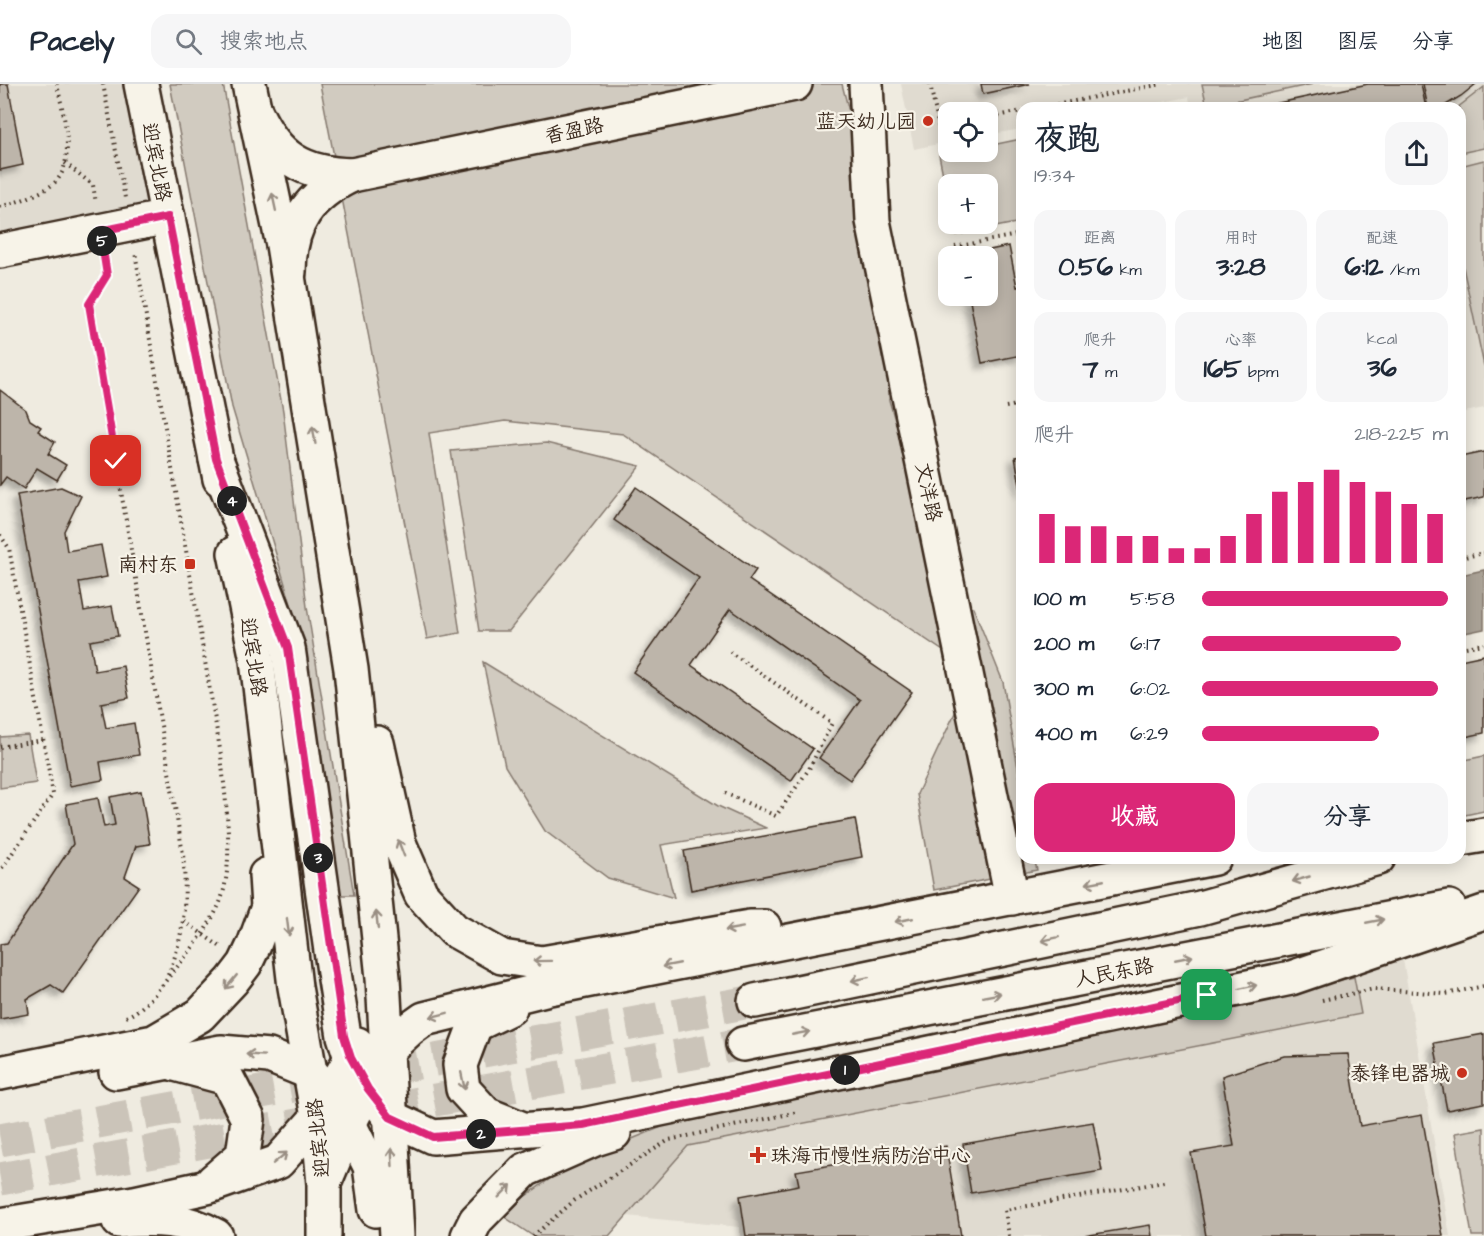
<!DOCTYPE html>
<html lang="zh">
<head>
<meta charset="utf-8">
<style>
  :root { --surface:#fff; --page:#f6f6f7; --text:#1f2937; --muted:#747a83; --line:#e0e1e3; --accent:#db2777 }
  body { margin:0; font-family:"Architects Daughter","LXGW WenKai TC",sans-serif; background:var(--page); color:var(--text); height:100vh; display:flex; flex-direction:column; font-size:22px; white-space:nowrap }
  * { box-sizing:border-box; margin:0 }
  p { font-size:20px; color:var(--muted) }
  .icon { flex:none; width:33px; height:33px; fill:none; stroke:currentColor; stroke-width:2; stroke-linecap:round; stroke-linejoin:round }
  .map { position:relative; flex:1; overflow:hidden }
  .drawer { position:absolute; left:1016px; top:18px; width:450px; height:762px; display:flex; flex-direction:column; background:var(--surface); border-radius:18px; box-shadow:0 3px 15px #0003 }
  .drawer>* { flex:none }
  .fabs { position:absolute; left:938px; top:18px; display:grid; gap:12px }
  .fabs a { display:grid; place-items:center; width:60px; height:60px; border-radius:12px; background:var(--surface); box-shadow:0 3px 15px #0003; font-size:30px }
  .pin { position:absolute; display:grid; place-items:center; width:51px; height:51px; color:#fff; margin:-26px; border-radius:12px; box-shadow:0 3px 9px #0006 }
  .km { position:absolute; width:30px; height:30px; margin:-15px; border-radius:50%; background:#222; color:#fff; font-size:16px; line-height:30px; text-align:center }
  .round { display:grid; place-items:center; flex:none; width:63px; height:63px; border-radius:18px; background:var(--page) }
  .headline { display:flex; align-items:center; justify-content:space-between; height:102px; padding:0 18px }
  h1 { font-size:33px; font-weight:700; line-height:45px }
  .figures { display:grid; grid-template-columns:repeat(3,1fr); gap:9px; height:102px; padding:6px 18px }
  .figures div { display:grid; align-content:center; border-radius:15px; background:var(--page); text-align:center }
  .figures b { font-size:26px; font-weight:700 }
  .figures small { font-size:16px; font-weight:400 }
  .figures p { font-size:16px }
  .chart { height:168px; padding:12px 18px }
  .chart p { display:flex; justify-content:space-between }
  .chart svg { width:100%; height:108px; margin-top:6px; stroke:var(--accent); stroke-width:6 }
  .primary-button { display:flex; gap:12px; margin-top:auto; padding:12px 18px }
  .primary-button a { flex:1; height:69px; border-radius:18px; background:var(--accent); color:#fff; font-size:24px; font-weight:700; line-height:69px; text-align:center }
  .primary-button a+a { background:var(--page); color:var(--text) }
  ul { padding:0 18px; list-style:none; font-size:20px }
  li { display:grid; grid-template-columns:96px 72px 1fr; align-items:center; height:45px }
  li i { height:15px; border-radius:8px; background:var(--accent) }
  header { display:flex; align-items:center; gap:36px; box-sizing:border-box; height:84px; padding:0 30px; background:var(--surface); border-bottom:2px solid var(--line) }
  header strong { font-size:28px }
  nav { display:flex; gap:33px; margin-inline-start:auto; font-size:21px }
  .search { width:420px; height:54px; background:var(--page); display:flex; align-items:center; gap:15px; box-sizing:border-box; padding:0 21px; border-radius:18px; color:var(--muted); font-size:22px }
  .map>svg:first-child { display:block }
</style>
</head>
<body>
<header>
<strong>Pacely</strong>
<div class="search"><svg class="icon" aria-label="search" viewBox="0 0 24 24"><circle cx="10" cy="10" r="6"/><path d="M15 15l6 6"/></svg>搜索地点</div>
<nav><a>地图</a><a>图层</a><a>分享</a></nav>
</header>
<div class="map">
<svg width="1484" height="1152" viewBox="0 0 1484 1152">
  <defs>
    <filter id="shadow"><feDropShadow dx="-5.5" dy="5.5" stdDeviation="3" flood-color="#0004"/></filter>
  </defs>
  <rect width="100%" height="100%" fill="#efebe0"/>
  <filter id="ink" filterUnits="userSpaceOnUse"><feTurbulence type="fractalNoise" baseFrequency=".0167" numOctaves="2"/><feDisplacementMap in="SourceGraphic" scale="12" xChannelSelector="R" yChannelSelector="G"/><feConvolveMatrix kernelMatrix="1 2 1 2 8 2 1 2 1" color-interpolation-filters="sRGB"/></filter>
  <g filter="url(#ink)">
    <!-- built -->
    <g fill="#e0dbd0">
      <path d="M0,0H141L168,133L0,167Z"/>
      <path d="M901,0H1484V324L1460,329V24H1191L1189,13L1132,24H1022L1021,45L987,51V28H948V58L914,65Z"/>
      <path d="M1400,858L1450,1152H740L739,1143L493,1119L595,1056Z"/>
    </g>
    <!-- green -->
    <g fill="#d1cbc0" stroke="#867a6f" stroke-width="1.5">
      <path d="M170,0H223L283,327L307,523L354,811H341L299,547L232,323Z"/>
      <path d="M320,0H842L862,79L885,250L889,316L951,526L973,523L1003,598L1021,701L1022,774H1034L1037,786L934,806L917,710L974,588L623,350L505,337L429,349L460,549L427,555Z"/>
      <path d="M1202,0H1313L1207,23Z"/>
      <path d="M1484,3V64L1460,69V24H1457Z"/>
      <path d="M1021,55V138L955,151L953,140H987V100H948V116L939,71L958,68H987V62Z"/>
      <path d="M1484,76V282L1460,169V82Z"/>
      <path d="M546,359L640,382L509,547H479L451,367Z"/>
      <path d="M483,578L718,722L766,744L661,761L674,814L608,794L545,747L505,682Z"/>
      <path d="M28,651L36,699L0,704V653Z"/>
      <path d="M1484,672V727L1460,732V677Z"/>
      <path d="M1354,893L1361,930L688,1062L609,1152H533L500,1130L571,1080L681,1035Z"/>
      <path d="M1484,1044V1152H1472L1455,1049Z"/>
    </g>
    <!-- water -->
    <path fill="#aaa296" stroke="#7e7266" stroke-width="1.5" d="M1484,486V545L1460,550V491Z"/>
    <!-- building -->
    <g fill="#bdb5aa" stroke="#3b2a1e" stroke-width="1.5" filter="url(#shadow)">
      <path d="M0,0H8L23,81L0,86Z"/>
      <path d="M981,0H1030L983,10Z"/>
      <path d="M1368,0H1421L1426,24H1255Z"/>
      <path d="M1423,0H1476L1461,12L1441,24H1428Z"/>
      <path d="M1009,162L1017,203L1022,202V271L982,279L969,212H987V172H961Z"/>
      <path d="M0,306L26,326L30,336L41,343L38,347L55,358L48,370L66,381L57,396L37,384L24,405L6,393L0,401Z"/>
      <path d="M1484,368V413L1460,418V373Z"/>
      <path d="M1022,372V407H1021L1015,373Z"/>
      <path d="M61,403L81,412L64,447L67,467L101,461L107,493L79,498L84,527L112,522L118,552L90,557L95,587L123,582L129,614L101,619L106,644L134,639L139,671L100,678L103,696L70,702L17,411Z"/>
      <path d="M636,403L756,486L749,496L912,608L850,696L819,674L860,616L730,525L691,581L813,665L791,697L633,588L699,494L614,436Z"/>
      <path d="M1484,571V649L1460,654V576Z"/>
      <path d="M141,707L150,760L136,762L125,793L139,802L63,909L51,901L27,915L29,930L0,935V860L7,859L73,760L66,720L98,714L104,743L115,741L110,713Z"/>
      <path d="M855,735L862,773L691,806L684,767Z"/>
      <path d="M1484,950V1019L1447,1026L1434,959Z"/>
      <path d="M1348,970L1360,1042L1422,1031L1443,1152H1206L1191,1069L1234,1062L1222,992L1284,972Z"/>
      <path d="M1093,1038L1102,1087L971,1109L963,1060Z"/>
      <path d="M946,1062L961,1152H746L740,1112L799,1101L796,1087Z"/>
      <path d="M1150,1141L1152,1152H1083Z"/>
    </g>
    <g fill="none" stroke-linecap="round" stroke-linejoin="round">
      <!-- major-tunnel -->
      <g stroke="#cbc4b9" stroke-width="33" stroke-dasharray="33 16" stroke-linecap="butt">
        <path d="M0,1056L755,917"/>
        <path d="M0,1095L743,960"/>
      </g>
      <!-- minor casing -->
      <g stroke="#3b2a1e" stroke-width="38">
        <g id="minor">
          <path d="M866,0L873,137L1012,814"/>
          <path d="M256,29C277,74 303,90 352,91C309,111 289,139 289,188"/>
          <path d="M352,91L795,0"/>
          <path d="M0,167L168,133"/>
        </g>
      </g>
      <!-- major casing -->
      <g stroke="#3b2a1e" stroke-width="38">
        <g id="major">
          <path d="M141,0L220,395"/>
          <path d="M249,0L283,161L351,585L383,894L397,1152"/>
          <path d="M216,375L288,564L335,895L344,952L351,974L368,1005L390,1033L433,1053L583,1041L1291,894L1484,828"/>
          <path d="M235,469L257,576L295,903L318,1033L324,1100V1152"/>
          <path d="M377,659L399,759L421,810L454,846L502,873L542,879L750,843H764"/>
          <path d="M1460,755L1484,751"/>
          <path d="M755,917L1200,824L1378,774"/>
          <path d="M510,924L475,941L460,981L463,1005L486,1030L523,1045"/>
          <path d="M743,960L1449,823"/>
          <path d="M175,980L227,994L248,1035L243,1071L213,1097"/>
          <path d="M116,988L221,968L269,972L311,989L331,1010L349,1040L370,1082L376,1126"/>
          <path d="M0,989L154,958L200,931L232,897L245,880L254,861L268,823L266,791"/>
          <path d="M326,1095L349,1040L386,967L410,945L424,935L549,904L1214,774"/>
          <path d="M119,1137C153,1134 186,1134 216,1152"/>
          <path d="M0,1141L134,1119L207,1103L278,1078L318,1033L351,974L357,960"/>
          <path d="M468,1152L476,1136L525,1086L595,1055L614,1049"/>
        </g>
      </g>
      <!-- path -->
      <g stroke="#3b2a1e" stroke-width="4" stroke-dasharray="1.5 4.5" stroke-linecap="butt">
        <path d="M103,0L125,114"/>
        <path d="M930,0L939,44L948,42"/>
        <path d="M1039,24L1162,0"/>
        <path d="M987,34L1022,27"/>
        <path d="M65,79L93,101L96,119"/>
        <path d="M0,123C16,118 47,109 58,95C76,72 62,25 57,0"/>
        <path d="M955,163L1022,150"/>
        <path d="M105,173L107,191L89,220L183,770C187,814 185,853 167,893"/>
        <path d="M1006,323L1022,320"/>
        <path d="M0,451L9,464L53,710L0,787"/>
        <path d="M1460,474L1484,469"/>
        <path d="M1460,564L1484,560"/>
        <path d="M0,663L43,656"/>
        <path d="M725,709L776,732L809,685L832,639L730,568"/>
        <path d="M184,837L222,864"/>
        <path d="M1322,916L1374,905L1446,910L1484,902"/>
        <path d="M126,933C146,924 159,905 172,889C189,869 205,849 217,825C237,786 225,714 221,671L135,168"/>
        <path d="M533,1152L575,1116L669,1056L798,1028"/>
        <path d="M1009,1152L1005,1126L1164,1098"/>
      </g>
      <!-- minor -->
      <use href="#minor" stroke="#f7f3e8" stroke-width="33"/>
      <!-- major -->
      <use href="#major" stroke="#f7f3e8" stroke-width="33"/>
    </g>
    <!-- one-way arrows -->
    <defs><path id="oneway-shaft" d="M-6 0H5M1.5-3L5.5 0L1.5 3" fill="none" stroke-width="1.6" stroke-linecap="round" stroke-linejoin="round" transform="scale(1.5)"/></defs>
    <g stroke="#998e83">
      <use href="#oneway-shaft" transform="translate(274 118) rotate(-102)"/>
      <use href="#oneway-shaft" transform="translate(314 351) rotate(-99)"/>
      <use href="#oneway-shaft" transform="translate(401 764) rotate(-111)"/>
      <use href="#oneway-shaft" transform="translate(1301 795) rotate(164)"/>
      <use href="#oneway-shaft" transform="translate(1095 798) rotate(169)"/>
      <use href="#oneway-shaft" transform="translate(377 836) rotate(-96)"/>
      <use href="#oneway-shaft" transform="translate(904 836) rotate(169)"/>
      <use href="#oneway-shaft" transform="translate(1375 837) rotate(-11)"/>
      <use href="#oneway-shaft" transform="translate(288 843) rotate(83)"/>
      <use href="#oneway-shaft" transform="translate(734 845) rotate(170)"/>
      <use href="#oneway-shaft" transform="translate(1050 855) rotate(168)"/>
      <use href="#oneway-shaft" transform="translate(1184 874) rotate(-11)"/>
      <use href="#oneway-shaft" transform="translate(542 877) rotate(179)"/>
      <use href="#oneway-shaft" transform="translate(671 881) rotate(169)"/>
      <use href="#oneway-shaft" transform="translate(860 895) rotate(168)"/>
      <use href="#oneway-shaft" transform="translate(231 898) rotate(130)"/>
      <use href="#oneway-shaft" transform="translate(1248 903) rotate(-12)"/>
      <use href="#oneway-shaft" transform="translate(992 911) rotate(-11)"/>
      <use href="#oneway-shaft" transform="translate(439 931) rotate(166)"/>
      <use href="#oneway-shaft" transform="translate(801 949) rotate(-11)"/>
      <use href="#oneway-shaft" transform="translate(255 971) rotate(-176)"/>
      <use href="#oneway-shaft" transform="translate(463 997) rotate(78)"/>
      <use href="#oneway-shaft" transform="translate(392 1073) rotate(-93)"/>
      <use href="#oneway-shaft" transform="translate(280 1074) rotate(-39)"/>
      <use href="#oneway-shaft" transform="translate(505 1107) rotate(-45)"/>
    </g>
  </g>
  <g fill="none" stroke-linecap="round" stroke-linejoin="round" filter="url(#ink)">
    <!-- route casing -->
    <g stroke="#fff" stroke-width="12">
      <path id="route" d="M116,377L89,220L107,191L100,147L168,133L216,375L288,564L344,952L351,974L368,1005L390,1033L433,1053L583,1041L1207,911"/>
    </g>
    <!-- route -->
    <use href="#route" stroke="#db2777" stroke-width="8"/>
  </g>
  <!-- markers -->
  <g fill="#c8321e" stroke="#f7f3e8" stroke-width="2">
    <circle cx="928" cy="37" r="6"/>
    <rect x="184" y="474" width="12" height="12" rx="3"/>
    <circle cx="1462" cy="989" r="6"/>
    <path d="M755 1062h6v6h6v6h-6v6h-6v-6h-6v-6h6z"/>
  </g>
  <g text-anchor="middle" stroke-width="4.5" stroke-linejoin="round" paint-order="stroke">
    <!-- poi labels -->
    <g font-size="20" fill="#3b2a1e" stroke="#f7f3e8" text-anchor="end">
      <text x="916" y="44">蓝天幼儿园</text>
      <text x="178" y="487">南村东</text>
      <text x="1450" y="996">泰锋电器城</text>
      <text x="771" y="1078" text-anchor="start">珠海市慢性病防治中心</text>
    </g>
    <!-- street labels -->
    <g font-size="20" fill="#3b2a1e" stroke="#f7f3e8">
      <text transform="translate(574 46) rotate(-12)" y="7">香盈路</text>
      <text transform="translate(157 78) rotate(79)" y="7">迎宾北路</text>
      <text transform="translate(929 408) rotate(78)" y="7">文洋路</text>
      <text transform="translate(254 573) rotate(81)" y="7">迎宾北路</text>
      <text transform="translate(1114 888) rotate(-11)" y="7">人民东路</text>
      <text transform="translate(318 1054) rotate(-96)" y="7">迎宾北路</text>
    </g>
  </g>
</svg>
<div class="fabs">
<a><svg class="icon" aria-label="locate" viewBox="0 0 24 24"><circle cx="12" cy="12" r="6"/><path d="M12 2v4M12 18v4M2 12h4M18 12h4"/></svg></a>
<a>+</a>
<a>−</a>
</div>
<div class="pin" style="left:1207px;top:911px;background:#1e9e55"><svg class="icon" aria-label="arrive" viewBox="0 0 24 24"><path d="M6 21V4h12l-3 4 3 4H6"/></svg></div>
<div class="pin" style="left:116px;top:377px;background:#d93025"><svg class="icon" aria-label="check" viewBox="0 0 24 24"><path d="M5 12l5 5 9-10"/></svg></div>
<b class="km" style="left:845px;top:986px">1</b>
<b class="km" style="left:481px;top:1050px">2</b>
<b class="km" style="left:318px;top:774px">3</b>
<b class="km" style="left:232px;top:417px">4</b>
<b class="km" style="left:102px;top:157px">5</b>
<section class="drawer">
<div class="headline"><div><h1>夜跑</h1><p>19:34</p></div><a class="round"><svg class="icon" aria-label="share" viewBox="0 0 24 24"><path d="M12 15V3M7 8l5-5 5 5M5 13v7h14v-7"/></svg></a></div>
<div class="figures">
<div><p>距离</p><b>0.56<small> km</small></b></div>
<div><p>用时</p><b>3:28</b></div>
<div><p>配速</p><b>6:12<small> /km</small></b></div>
</div>
<div class="figures">
<div><p>爬升</p><b>7<small> m</small></b></div>
<div><p>心率</p><b>165<small> bpm</small></b></div>
<div><p>kcal</p><b>36</b></div>
</div>
<div class="chart"><p><span>爬升</span>218–225 m</p>
<svg viewBox="0 0 160 44" preserveAspectRatio="none"><path d="M5 44V24M15 44V29M25 44V29M35 44V33M45 44V33M55 44V38M65 44V38M75 44V33M85 44V24M95 44V15M105 44V11M115 44V6M125 44V11M135 44V15M145 44V20M155 44V24"/></svg>
</div>
<ul>
<li><b>100 m</b>5:58<i style="width:100%"></i></li>
<li><b>200 m</b>6:17<i style="width:81%"></i></li>
<li><b>300 m</b>6:02<i style="width:96%"></i></li>
<li><b>400 m</b>6:29<i style="width:72%"></i></li>
</ul>
<div class="primary-button"><a>收藏</a><a>分享</a></div>
</section>
</div>
</body>
</html>
